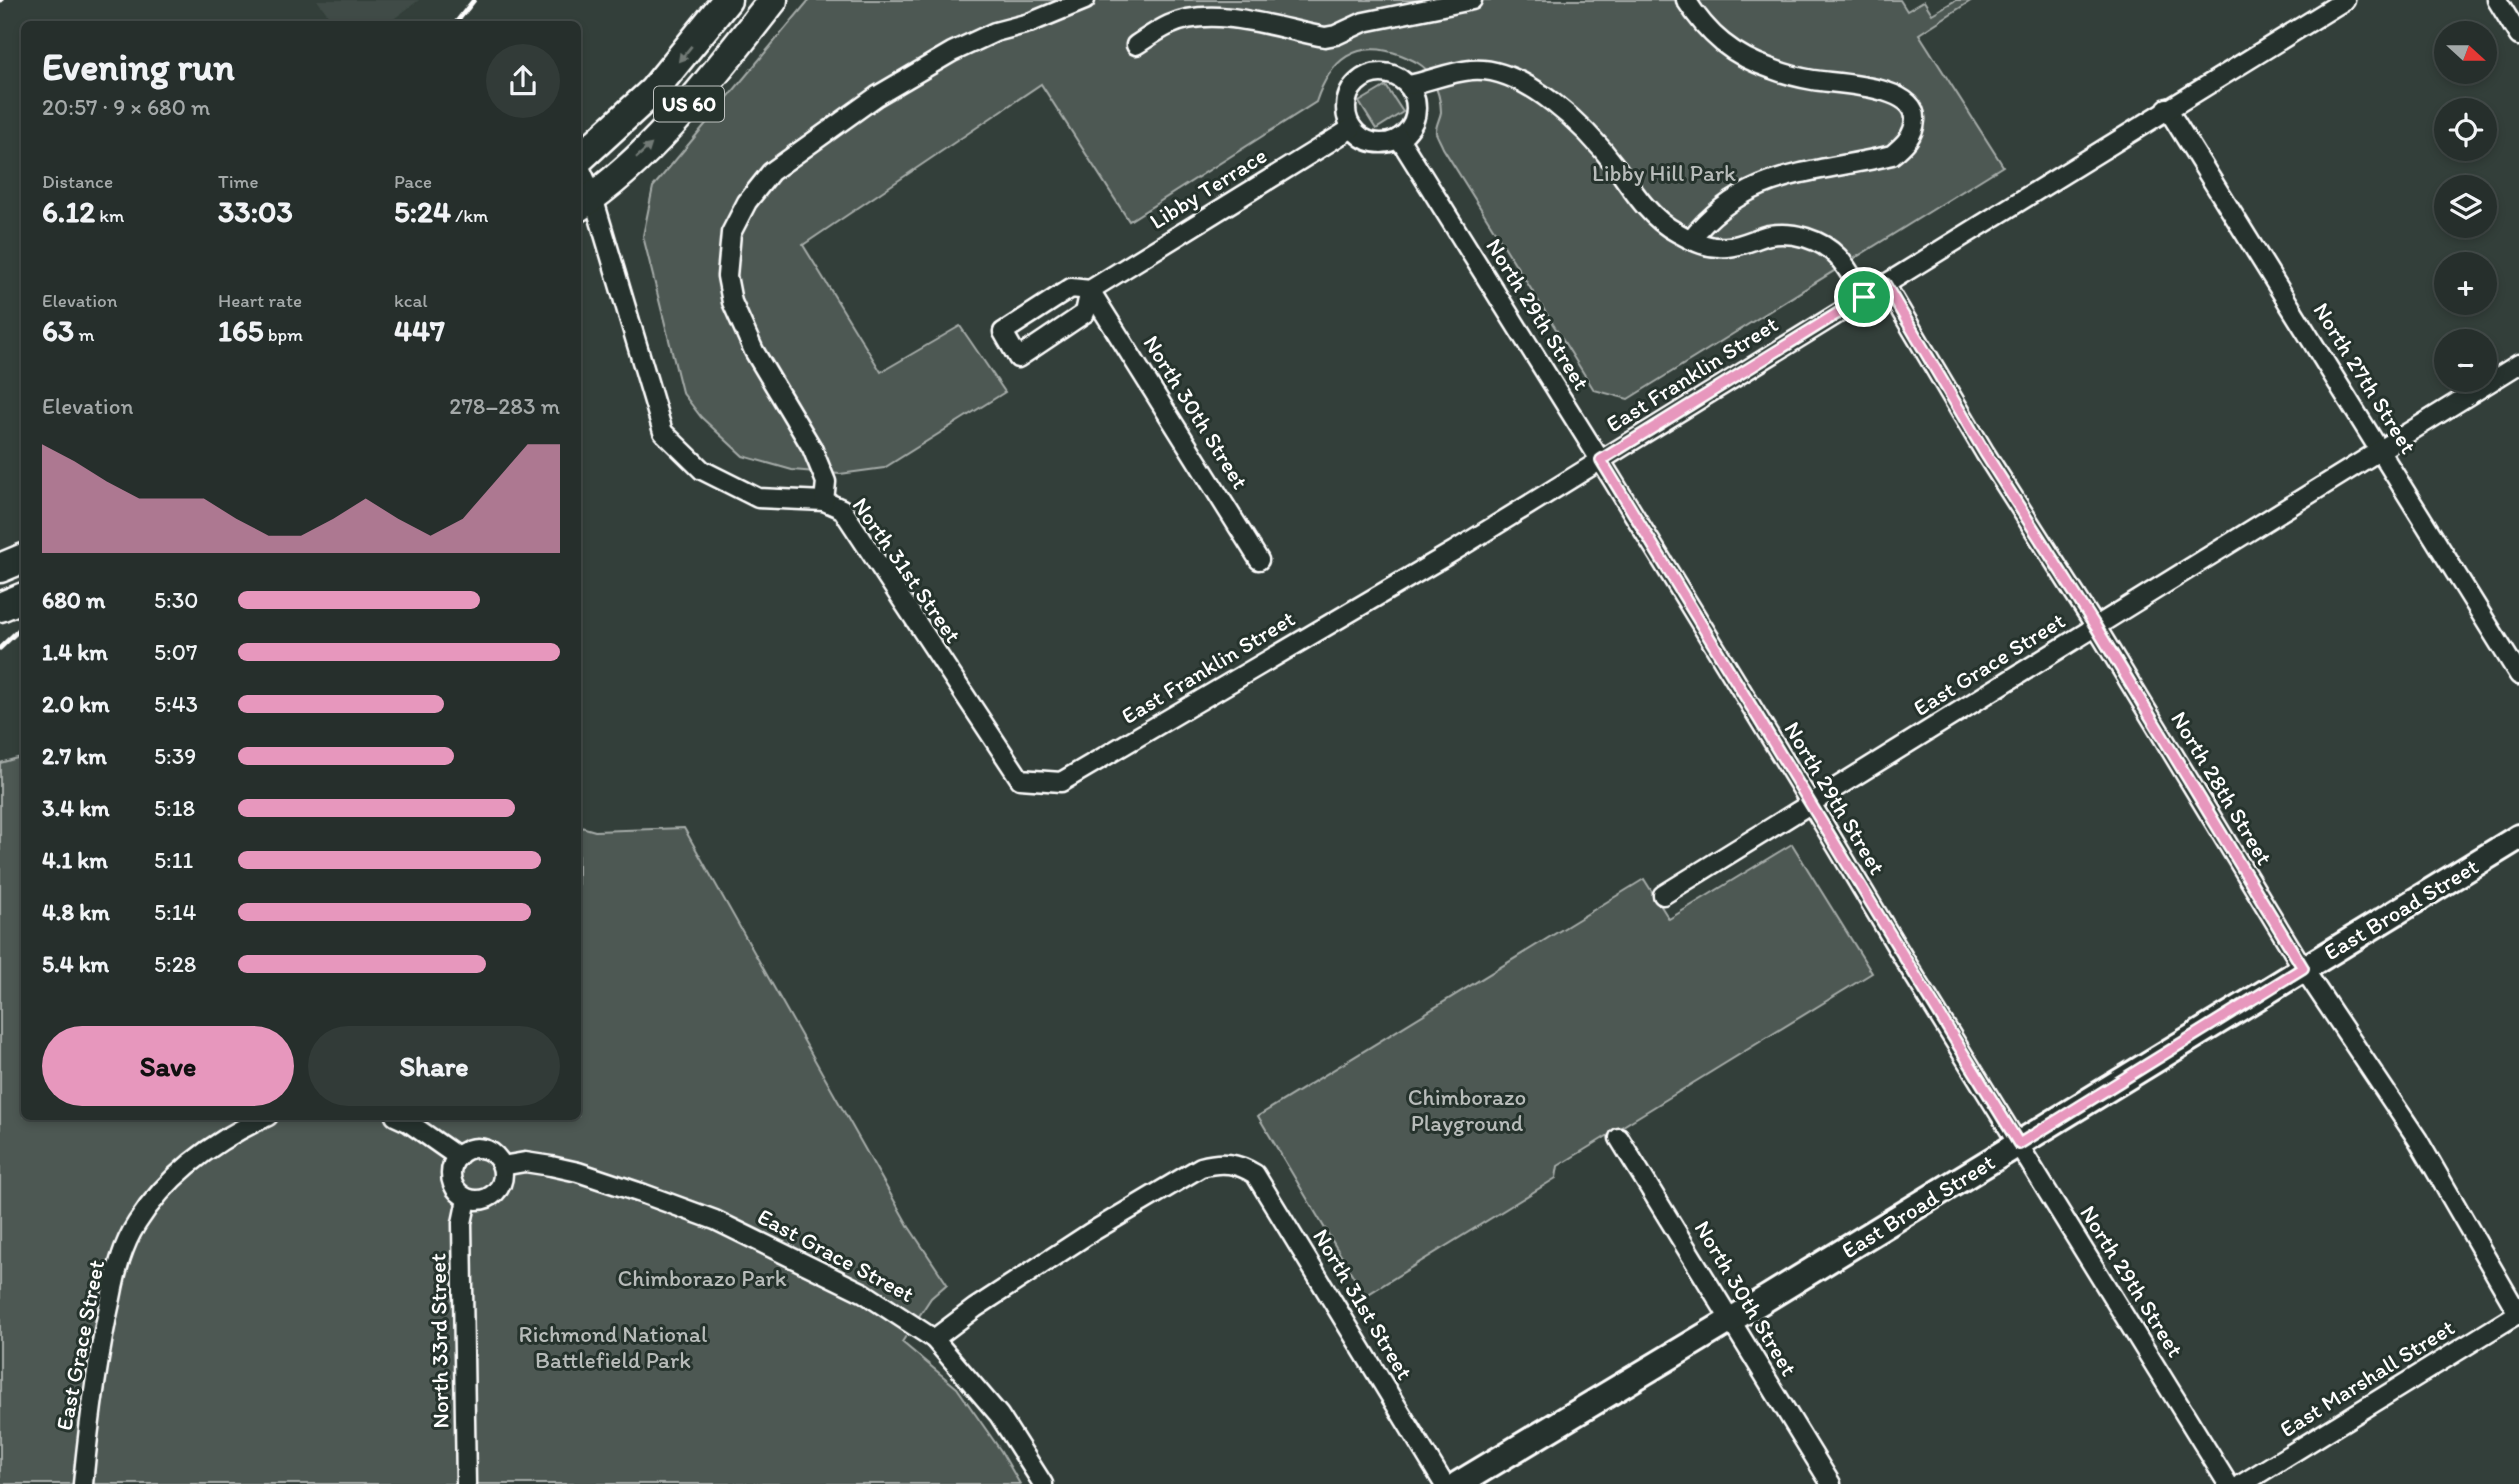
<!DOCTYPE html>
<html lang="en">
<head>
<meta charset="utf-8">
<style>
  :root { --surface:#262f2c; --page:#323b38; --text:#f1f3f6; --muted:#a4a9a9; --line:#424a48; --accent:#e797bd }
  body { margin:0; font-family:Itim,sans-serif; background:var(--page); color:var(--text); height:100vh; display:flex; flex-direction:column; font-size:26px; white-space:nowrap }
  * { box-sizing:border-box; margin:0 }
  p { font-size:23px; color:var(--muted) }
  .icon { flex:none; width:38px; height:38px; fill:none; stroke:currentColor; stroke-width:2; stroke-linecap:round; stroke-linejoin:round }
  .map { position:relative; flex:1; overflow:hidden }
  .sheet { position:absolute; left:21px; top:21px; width:560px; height:1099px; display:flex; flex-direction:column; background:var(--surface); border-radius:10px; box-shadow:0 4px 10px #0003,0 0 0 2px var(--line) }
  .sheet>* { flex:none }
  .needle { width:46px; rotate:111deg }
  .fabs { position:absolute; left:2434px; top:21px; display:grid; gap:14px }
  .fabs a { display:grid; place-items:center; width:63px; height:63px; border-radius:50%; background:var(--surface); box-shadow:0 4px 10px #0003,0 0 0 2px var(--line); font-size:35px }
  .pin { position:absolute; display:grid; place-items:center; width:60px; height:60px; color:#fff; margin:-30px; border:4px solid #fff; border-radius:50%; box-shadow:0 2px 7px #0007 }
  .round { display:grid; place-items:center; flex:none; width:74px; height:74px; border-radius:37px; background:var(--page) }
  .summary { display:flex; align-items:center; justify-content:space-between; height:119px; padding:0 21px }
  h1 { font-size:38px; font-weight:800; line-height:52px }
  .metrics { display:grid; grid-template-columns:repeat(3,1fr); gap:10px; height:119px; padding:7px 21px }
  .metrics div { display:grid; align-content:center }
  .metrics b { font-size:30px; font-weight:800 }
  .metrics small { font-size:19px; font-weight:400 }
  .metrics p { font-size:19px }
  .chart { height:196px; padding:14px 21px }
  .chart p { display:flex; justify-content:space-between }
  .chart svg { width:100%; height:126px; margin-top:7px; fill:var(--accent); opacity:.7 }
  .action { display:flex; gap:14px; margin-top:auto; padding:14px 21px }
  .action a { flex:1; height:80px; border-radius:42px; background:var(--accent); color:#111; font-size:28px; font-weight:800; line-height:80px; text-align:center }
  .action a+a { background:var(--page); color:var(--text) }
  ul { padding:0 21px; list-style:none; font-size:23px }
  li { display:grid; grid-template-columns:112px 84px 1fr; align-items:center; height:52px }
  li i { height:18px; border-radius:9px; background:var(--accent) }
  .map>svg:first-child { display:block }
</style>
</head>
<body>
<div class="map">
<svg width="2519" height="1484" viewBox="0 0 2519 1484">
  <rect width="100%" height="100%" fill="#333f3a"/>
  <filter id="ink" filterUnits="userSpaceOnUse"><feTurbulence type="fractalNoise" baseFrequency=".0143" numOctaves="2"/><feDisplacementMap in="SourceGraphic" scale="14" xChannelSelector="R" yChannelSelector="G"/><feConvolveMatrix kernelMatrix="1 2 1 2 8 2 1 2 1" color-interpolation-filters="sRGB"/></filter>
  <g filter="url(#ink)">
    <!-- built -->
    <path fill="#404c47" d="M317,0H419L387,24H335Z"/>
    <!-- green -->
    <g fill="#4d5853" stroke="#a6aca9" stroke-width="2">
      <path d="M809,0H1900L1907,11L1924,1L1932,14L1956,0H1972L1919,34L2003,166L1628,399L1594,390L1443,148C1441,143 1438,138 1436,133C1435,126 1440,119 1441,112C1441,101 1436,86 1431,76C1425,65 1413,60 1401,55C1356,38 1330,60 1316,102L1129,221L1041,84L803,245L881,372L960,326L1005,392L884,468L840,474L792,470L743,456L701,417L682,392L643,236L653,187Z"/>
      <path d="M1386,86L1403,112L1376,129L1359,102Z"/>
      <path d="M24,756V1116H578V826L595,831L684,828L909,1227L947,1284L931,1298L902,1342L957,1388L1001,1451L1020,1484H0V763Z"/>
      <path d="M1792,844L1872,973L1558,1166L1556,1178L1365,1296L1258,1116L1644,879L1669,919Z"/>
    </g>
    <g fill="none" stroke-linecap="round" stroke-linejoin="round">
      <!-- street casing -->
      <g stroke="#fff" stroke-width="23">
        <g id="street">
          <path d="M1686,0C1708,35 1733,56 1772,69C1785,74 1800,78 1813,80C1837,84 1917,85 1915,120C1914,136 1904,145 1892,155C1813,174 1746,169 1690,240"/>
          <path d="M2497,0L2519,36"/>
          <path d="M1136,45C1147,38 1158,30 1169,25C1214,4 1279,29 1325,37L1336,35L1364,22L1472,0"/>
          <circle cx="1381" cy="108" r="35"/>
          <path d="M1409,85C1429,81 1450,72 1471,70C1524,65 1588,129 1617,168C1634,193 1651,219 1678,233C1694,242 1709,249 1728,247C1742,246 1756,238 1769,235C1793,231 1821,239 1838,257C1848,268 1856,284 1864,297"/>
          <path d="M2167,108L2519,675"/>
          <path d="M1399,138L1612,479L1824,825L1907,964L2228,1484"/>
          <path d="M578,163L593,197L663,432L702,470L758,498L824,501L842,509L1020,779L1061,782L1454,551L2345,0"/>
          <path d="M1885,284L1985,453L2096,627L2303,968L2418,1140L2519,1315"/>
          <path d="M1090,290L1085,313L1018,358L1003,332L1071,288L1090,290L1352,128"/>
          <path d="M1090,290L1259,560"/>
          <path d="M824,501L826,482L812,448L754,351L732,302L727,276L731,233L747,202L771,172L877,96L952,52L995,32L1029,23L1085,0"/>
          <path d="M1663,895L2519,364"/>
          <path d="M395,1116L408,1122L458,1157"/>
          <path d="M1619,1138L1831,1484"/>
          <circle cx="477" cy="1174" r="26"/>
          <path d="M502,1166L525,1162L551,1166L578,1172L644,1194L715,1220L864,1293L934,1339L999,1415L1043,1484"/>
          <path d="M934,1339L975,1308L1090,1233L1201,1167C1222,1161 1237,1163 1255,1174L1444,1484"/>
          <path d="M83,1484C89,1422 97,1359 111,1298C116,1272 122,1246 137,1223C168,1174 215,1140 268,1116"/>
          <path d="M466,1484L462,1223L467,1199"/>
          <path d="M2242,1484L2519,1313"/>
        </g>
      </g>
      <!-- secondary casing -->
      <g stroke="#fff" stroke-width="30">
        <path id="secondary" d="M1458,1484L1731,1320L2519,837"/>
      </g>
      <!-- primary casing -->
      <g stroke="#fff" stroke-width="33">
        <g id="primary">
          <path d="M578,160L653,91L727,0"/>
          <path d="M578,207C655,156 716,72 773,0"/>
          <path d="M0,568L24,558"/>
          <path d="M0,607L24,597"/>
        </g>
      </g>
      <!-- street -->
      <use href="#street" stroke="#26332d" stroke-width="18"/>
      <!-- secondary -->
      <use href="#secondary" stroke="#26332d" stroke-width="24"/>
      <!-- primary -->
      <use href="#primary" stroke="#26332d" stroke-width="28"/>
      <!-- rail -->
      <g stroke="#fff" stroke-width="5">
        <path d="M0,0H1"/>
        <path d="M455,24L474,0"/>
        <path d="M0,648L24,625"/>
      </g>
    </g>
    <!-- one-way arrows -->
    <defs><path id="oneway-solid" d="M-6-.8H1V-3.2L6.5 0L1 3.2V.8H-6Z" transform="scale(1.75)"/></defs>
    <g fill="#727a76">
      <use href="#oneway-solid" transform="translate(685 54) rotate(129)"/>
      <use href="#oneway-solid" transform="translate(644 151) rotate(-42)"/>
    </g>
  </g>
  <g fill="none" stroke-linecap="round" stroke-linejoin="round" filter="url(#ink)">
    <!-- route casing -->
    <g stroke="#fff" stroke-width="14">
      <path id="route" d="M1885,284L1985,453L2096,627L2303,968L2019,1144C1878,917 1741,687 1601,460Z"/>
    </g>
    <!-- route -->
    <use href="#route" stroke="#e797bd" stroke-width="9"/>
  </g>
  <g text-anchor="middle" stroke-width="6" stroke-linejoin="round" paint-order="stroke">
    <!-- shield labels -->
    <rect fill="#26332d" stroke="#bec2c0" stroke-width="2" x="654" y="86.5" width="70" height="35" rx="5"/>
    <g font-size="21" font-weight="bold" fill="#fff">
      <text x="689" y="111">US 60</text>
    </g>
    <!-- park labels -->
    <g font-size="23" fill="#b8bcba" stroke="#26332d">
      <text x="1664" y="181">Libby Hill Park</text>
      <text x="1467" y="1105">Chimborazo<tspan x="1467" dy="26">Playground</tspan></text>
      <text x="702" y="1286">Chimborazo Park</text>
      <text x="613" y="1342">Richmond National<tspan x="613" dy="26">Battlefield Park</tspan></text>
    </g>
    <!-- street labels -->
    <g font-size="23" fill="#fff" stroke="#26332d">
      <text transform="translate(1208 188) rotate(-32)" y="8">Libby Terrace</text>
      <text transform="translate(1538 314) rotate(58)" y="8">North 29th Street</text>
      <text transform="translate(1692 374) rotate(-32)" y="8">East Franklin Street</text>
      <text transform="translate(2365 378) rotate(58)" y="8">North 27th Street</text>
      <text transform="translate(1196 412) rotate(58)" y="8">North 30th Street</text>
      <text transform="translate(907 570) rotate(55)" y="8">North 31st Street</text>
      <text transform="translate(1989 664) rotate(-32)" y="8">East Grace Street</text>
      <text transform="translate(1208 667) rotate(-31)" y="8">East Franklin Street</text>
      <text transform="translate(2222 788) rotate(59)" y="8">North 28th Street</text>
      <text transform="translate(1835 798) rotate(59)" y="8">North 29th Street</text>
      <text transform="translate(2401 909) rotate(-31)" y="8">East Broad Street</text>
      <text transform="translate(1918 1206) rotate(-32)" y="8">East Broad Street</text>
      <text transform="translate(836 1255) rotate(28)" y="8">East Grace Street</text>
      <text transform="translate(2132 1281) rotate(58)" y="8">North 29th Street</text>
      <text transform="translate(1746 1298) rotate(59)" y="8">North 30th Street</text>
      <text transform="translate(1363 1304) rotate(59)" y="8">North 31st Street</text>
      <text transform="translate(439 1341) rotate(-91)" y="8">North 33rd Street</text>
      <text transform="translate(80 1345) rotate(-79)" y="8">East Grace Street</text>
      <text transform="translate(2367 1378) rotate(-32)" y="8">East Marshall Street</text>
    </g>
  </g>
</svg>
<div class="fabs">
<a><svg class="needle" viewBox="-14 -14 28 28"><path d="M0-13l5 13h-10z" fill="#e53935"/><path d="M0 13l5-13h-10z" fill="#a4a9a9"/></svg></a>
<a><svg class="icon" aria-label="locate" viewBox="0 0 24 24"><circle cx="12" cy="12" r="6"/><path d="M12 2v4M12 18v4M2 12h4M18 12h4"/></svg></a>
<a><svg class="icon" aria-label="layers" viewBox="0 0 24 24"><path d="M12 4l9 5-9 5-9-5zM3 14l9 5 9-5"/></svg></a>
<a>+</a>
<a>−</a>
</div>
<div class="pin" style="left:1864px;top:297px;background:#1e9e55"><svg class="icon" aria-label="arrive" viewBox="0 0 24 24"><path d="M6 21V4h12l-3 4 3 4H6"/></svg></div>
<section class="sheet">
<div class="summary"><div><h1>Evening run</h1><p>20:57 · 9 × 680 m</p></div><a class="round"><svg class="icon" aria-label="share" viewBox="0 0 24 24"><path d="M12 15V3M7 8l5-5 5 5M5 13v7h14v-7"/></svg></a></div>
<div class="metrics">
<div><p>Distance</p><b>6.12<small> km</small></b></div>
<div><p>Time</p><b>33:03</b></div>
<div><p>Pace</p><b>5:24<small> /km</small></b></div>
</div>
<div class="metrics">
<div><p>Elevation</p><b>63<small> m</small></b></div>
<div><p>Heart rate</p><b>165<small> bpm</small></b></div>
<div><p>kcal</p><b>447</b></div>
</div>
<div class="chart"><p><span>Elevation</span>278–283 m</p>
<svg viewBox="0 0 160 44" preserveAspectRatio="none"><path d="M0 44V6L10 12L20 19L30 25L40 25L50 25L60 32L70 38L80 38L90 32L100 25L110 32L120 38L130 32L140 19L150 6L160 6V44z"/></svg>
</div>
<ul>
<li><b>680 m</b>5:30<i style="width:75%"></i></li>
<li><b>1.4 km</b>5:07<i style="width:100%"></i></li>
<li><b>2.0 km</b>5:43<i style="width:64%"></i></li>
<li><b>2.7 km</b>5:39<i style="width:67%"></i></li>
<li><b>3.4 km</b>5:18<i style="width:86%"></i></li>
<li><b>4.1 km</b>5:11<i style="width:94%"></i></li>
<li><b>4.8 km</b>5:14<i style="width:91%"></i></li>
<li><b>5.4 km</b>5:28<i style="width:77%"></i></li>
</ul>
<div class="action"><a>Save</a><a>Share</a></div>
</section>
</div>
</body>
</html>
